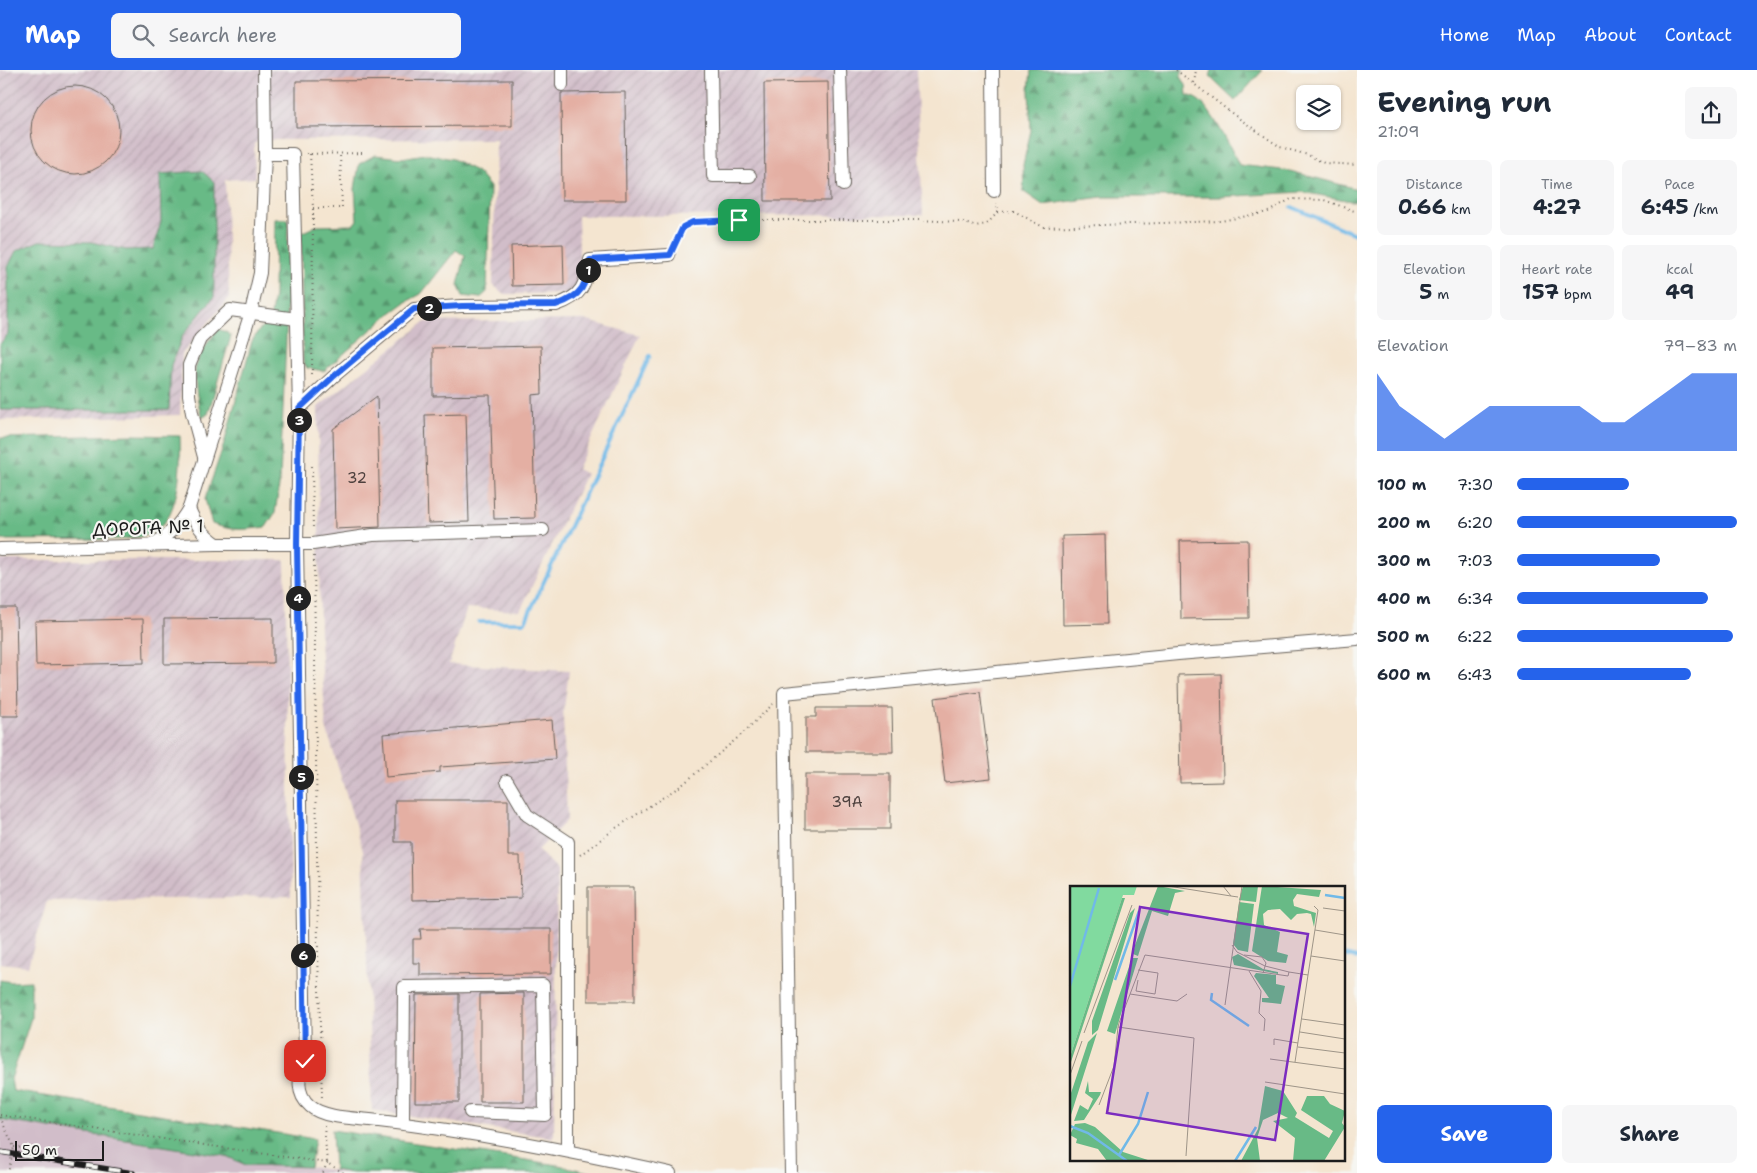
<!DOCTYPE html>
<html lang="en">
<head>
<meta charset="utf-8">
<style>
  :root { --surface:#fff; --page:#f6f6f7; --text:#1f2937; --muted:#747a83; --accent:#2563eb }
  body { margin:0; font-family:"Shantell Sans",sans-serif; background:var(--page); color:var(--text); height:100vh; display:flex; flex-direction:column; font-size:19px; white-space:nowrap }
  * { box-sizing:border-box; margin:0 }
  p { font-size:16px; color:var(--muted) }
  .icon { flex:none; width:28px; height:28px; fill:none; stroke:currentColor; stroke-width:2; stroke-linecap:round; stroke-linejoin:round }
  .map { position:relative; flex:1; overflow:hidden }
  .sheet { display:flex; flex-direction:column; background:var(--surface); width:400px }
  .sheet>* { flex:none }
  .tools { position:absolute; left:1296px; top:15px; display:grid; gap:10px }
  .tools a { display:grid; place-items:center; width:45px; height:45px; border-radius:8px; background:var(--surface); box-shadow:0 1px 4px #0004; font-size:25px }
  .scale { position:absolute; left:15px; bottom:12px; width:89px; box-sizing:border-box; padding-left:5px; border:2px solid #1c1c1c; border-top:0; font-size:14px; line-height:18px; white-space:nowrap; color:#1c1c1c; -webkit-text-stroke:4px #f6f6f2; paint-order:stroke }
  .pin { position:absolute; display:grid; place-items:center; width:42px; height:42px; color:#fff; margin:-21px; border-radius:10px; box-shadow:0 2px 8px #0006 }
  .km { position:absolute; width:25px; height:25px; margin:-12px; border-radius:50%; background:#222; color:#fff; font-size:14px; line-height:25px; text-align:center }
  .round { display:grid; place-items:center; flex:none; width:52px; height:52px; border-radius:8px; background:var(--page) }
  .head { display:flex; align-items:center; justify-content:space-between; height:85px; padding:0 20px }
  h1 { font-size:28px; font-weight:700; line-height:38px }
  .metrics { display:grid; grid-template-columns:repeat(3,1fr); gap:8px; height:85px; padding:5px 20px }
  .metrics div { display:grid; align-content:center; border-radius:8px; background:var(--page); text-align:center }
  .metrics b { font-size:21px; font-weight:700 }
  .metrics small { font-size:14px; font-weight:400 }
  .metrics p { font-size:14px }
  .chart { height:140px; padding:10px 20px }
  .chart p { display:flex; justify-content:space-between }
  .chart svg { width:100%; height:90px; margin-top:5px; fill:var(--accent); opacity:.7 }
  .button { display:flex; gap:10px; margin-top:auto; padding:10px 20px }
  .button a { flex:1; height:58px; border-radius:8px; background:var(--accent); color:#fff; font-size:20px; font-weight:700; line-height:58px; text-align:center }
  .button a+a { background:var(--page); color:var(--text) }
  ul { padding:0 20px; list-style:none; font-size:16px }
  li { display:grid; grid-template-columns:80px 60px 1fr; align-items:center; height:38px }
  li i { height:12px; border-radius:6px; background:var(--accent) }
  header { display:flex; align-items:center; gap:30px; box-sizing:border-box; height:70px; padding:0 25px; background:var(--accent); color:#fff }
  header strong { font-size:24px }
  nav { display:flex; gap:28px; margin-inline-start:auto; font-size:18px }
  .search { width:350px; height:45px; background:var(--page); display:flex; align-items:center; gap:12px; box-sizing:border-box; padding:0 18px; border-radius:8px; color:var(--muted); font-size:19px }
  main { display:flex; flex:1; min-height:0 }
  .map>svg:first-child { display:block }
</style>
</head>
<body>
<header>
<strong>Map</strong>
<div class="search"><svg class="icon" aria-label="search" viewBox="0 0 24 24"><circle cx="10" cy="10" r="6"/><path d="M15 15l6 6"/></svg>Search here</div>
<nav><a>Home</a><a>Map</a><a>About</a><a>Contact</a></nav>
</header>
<main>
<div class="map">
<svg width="1357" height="1103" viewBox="0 0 1357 1103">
  <defs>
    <pattern id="industrial-furrows" width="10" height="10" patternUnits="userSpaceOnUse" patternTransform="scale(1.25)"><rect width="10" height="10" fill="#d1bdc9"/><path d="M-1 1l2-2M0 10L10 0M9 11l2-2" fill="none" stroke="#b3a2ac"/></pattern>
    <pattern id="forest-firs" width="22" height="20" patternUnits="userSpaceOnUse" patternTransform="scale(1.25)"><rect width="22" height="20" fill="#68ba86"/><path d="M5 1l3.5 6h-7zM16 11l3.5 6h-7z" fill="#55966d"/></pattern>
  </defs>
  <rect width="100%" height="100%" fill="#f6f6f2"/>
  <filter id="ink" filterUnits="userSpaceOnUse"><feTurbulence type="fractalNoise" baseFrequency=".02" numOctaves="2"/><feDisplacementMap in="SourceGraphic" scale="10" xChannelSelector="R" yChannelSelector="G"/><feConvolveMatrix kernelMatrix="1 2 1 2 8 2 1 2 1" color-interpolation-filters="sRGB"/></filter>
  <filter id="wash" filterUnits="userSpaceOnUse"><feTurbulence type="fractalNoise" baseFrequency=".0096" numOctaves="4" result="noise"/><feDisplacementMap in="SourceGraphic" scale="20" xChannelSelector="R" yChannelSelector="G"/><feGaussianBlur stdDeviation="1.12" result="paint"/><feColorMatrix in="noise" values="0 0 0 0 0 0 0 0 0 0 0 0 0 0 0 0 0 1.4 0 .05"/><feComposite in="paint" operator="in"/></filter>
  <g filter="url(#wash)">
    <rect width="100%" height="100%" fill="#f4e5d0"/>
    <!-- industrial -->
    <g fill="url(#industrial-furrows)">
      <path d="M0,0H916L923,145L578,146L580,216L570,223L504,224L493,215L496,69L260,70L254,74L255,108L225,110L229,228L182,284L180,345L0,350Z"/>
      <path d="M584,250L640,265L577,399L586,404L520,541L467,538L449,594L569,601L563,645L567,750L538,780L557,800L554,1068L372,1040L363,781L326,657L320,572L318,337L425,252Z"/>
      <path d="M0,490H283L285,491L291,827L47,831L28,896L0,893Z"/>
    </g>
    <!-- railway -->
    <path fill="#d1bdc9" d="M0,1050L226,1086L246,1095L310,1097L352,1103H0Z"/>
    <!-- forest -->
    <g fill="url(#forest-firs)" stroke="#426b51">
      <path d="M1031,0H1183L1180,7L1186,15L1187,25C1191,26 1195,28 1198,30C1211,38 1232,80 1239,95L1290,101L1357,119V132L1302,122L1220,127H1102L1043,135L1024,122L1023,95L1031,60L1029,21Z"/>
      <path d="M1212,0H1263L1235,31L1210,7Z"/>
      <path d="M425,84L453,89L477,102L490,117L487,222L480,228L463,226L458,215L465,186L456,180L421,224L406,232L388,245L324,301L307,298L303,291L301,163L316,156L353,155L357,150L355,119L359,94L375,85L402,88Z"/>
      <path d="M202,101L214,112V227L183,265L171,295L169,340H0V274L8,264V197L16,181L39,171L91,172L126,180L153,179L161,152L160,104Z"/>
      <path d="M275,149H288L286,269L280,409L275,443L266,457C245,460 232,461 212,454L205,429L224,374L252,271L260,259L270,252L274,225Z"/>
      <path d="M218,259L226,262L231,266L208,344L202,347C198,335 193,308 196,296C199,282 210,270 218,259Z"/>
      <path d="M134,365L180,366C181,392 181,445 155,461C146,467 136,467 125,469L0,470V368Z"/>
      <path d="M0,910L11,912L31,911V948L11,1009L13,1021L315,1069L310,1097L246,1095L226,1086L0,1050Z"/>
      <path d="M332,1060L558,1095L593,1103H352L334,1100Z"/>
    </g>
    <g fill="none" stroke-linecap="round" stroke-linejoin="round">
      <!-- stream -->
      <g stroke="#70b9e8" stroke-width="4">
        <path d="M1292,137L1357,165"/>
        <path d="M479,552H525L650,286"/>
        <path d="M1343,885L1357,888"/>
      </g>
    </g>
    <g id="blocks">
      <!-- building -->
      <g fill="#e4afa3">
        <path d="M512,10V56L296,57V11Z"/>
        <path d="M828,12L830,131H765L764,13Z"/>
        <circle cx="75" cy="60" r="44"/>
        <path d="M625,22L626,130H562L561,23Z"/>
        <path d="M563,174L564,215L512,216L511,176Z"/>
        <path d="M541,276L542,324L532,325L535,448L494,449L490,325L433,326V278Z"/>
        <path d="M377,326L380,457L335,459L333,359Z"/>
        <path d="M466,344L469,452L428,453L425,345Z"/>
        <path d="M1105,465L1107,554L1063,555L1062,466Z"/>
        <path d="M1248,470L1249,548L1181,549L1180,471Z"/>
        <path d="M0,538H16L18,646H0Z"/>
        <path d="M273,548V593L164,594V549Z"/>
        <path d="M143,549L144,593L36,595L35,551Z"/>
        <path d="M1221,604L1223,712L1180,713L1178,605Z"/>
        <path d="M980,622L991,708L945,713L935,628Z"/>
        <path d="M816,638H892L893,682H806V647H816Z"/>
        <path d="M552,650L555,689L440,697V702L386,707L383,664Z"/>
        <rect x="805" y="704" width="85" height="55"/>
        <path d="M395,730H508V786H520L521,828L412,830L411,772H395Z"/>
        <path d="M588,817H634L635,931H588Z"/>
        <path d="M420,859H551V904L420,905V893H413V869H421Z"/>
        <path d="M524,923V1032H480V924Z"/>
        <path d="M459,924V1032H415L416,925Z"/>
      </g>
    </g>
  </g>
  <g filter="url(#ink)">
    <use href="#blocks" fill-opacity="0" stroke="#68625b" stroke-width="1"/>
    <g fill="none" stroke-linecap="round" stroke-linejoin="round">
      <!-- minor casing -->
      <g stroke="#68625b" stroke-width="14">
        <g id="minor">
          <path d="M264,0L265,84"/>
          <path d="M562,0V15"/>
          <path d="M711,0L713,106H750"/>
          <path d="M840,0L843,115"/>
          <path d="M993,0L994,121"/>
          <path d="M299,339L333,307L414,239L461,236L556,235C583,226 585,215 590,190L669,185"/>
          <path d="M204,387L192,343L189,325V295L200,269L230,240L297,249"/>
          <path d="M189,438C195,454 203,464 217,474"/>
          <path d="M150,476C169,465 178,457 189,438L251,242L260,203L265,84H293L299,339L297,474L305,991C298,1006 296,1024 310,1036C324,1049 360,1048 379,1051C477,1062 574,1082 670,1103"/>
          <path d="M0,479L217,474H313L373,465L543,460"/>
          <path d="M507,711L527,745L568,772V1080"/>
          <path d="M403,1053L404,917L543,915L545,1045L470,1042"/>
          <path d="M791,1103L784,623L1178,584L1357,569"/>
        </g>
      </g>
      <!-- path -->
      <g stroke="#68625b" stroke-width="2" stroke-dasharray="1 4" stroke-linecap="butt">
        <path d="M1176,0L1234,45L1280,77L1308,85L1324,93L1357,95"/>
        <path d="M1194,13L1196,0"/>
        <path d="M306,84L366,83"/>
        <path d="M310,84L313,138L312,309"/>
        <path d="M313,138H342L340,84"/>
        <path d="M998,142L1014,141L1043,157L1221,151L1268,142L1291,129L1324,130L1357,142"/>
        <path d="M675,174L683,157L693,152L739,150H917L961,152L975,156L987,154L998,142L997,133"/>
        <path d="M312,396L313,461"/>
        <path d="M314,486L318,882L322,1029"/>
        <path d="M580,785L616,758L682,715L741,665L773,634"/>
        <path d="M0,1045L327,1093L323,1103"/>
        <path d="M0,1047L14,1077L8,1103"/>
        <path d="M324,1056L327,1093L344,1103"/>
        <path d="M14,1077L23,1078"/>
      </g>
      <!-- minor -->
      <use href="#minor" stroke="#fff" stroke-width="12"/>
      <!-- rail casing -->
      <g stroke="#1c1c1c" stroke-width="5.5">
        <path id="rail" d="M0,1082L133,1103"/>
      </g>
      <!-- rail -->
      <use href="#rail" stroke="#f6f6f2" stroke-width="4" stroke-dasharray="11" stroke-linecap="butt"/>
    </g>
  </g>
  <g fill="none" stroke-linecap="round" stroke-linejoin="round" filter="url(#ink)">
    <!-- route casing -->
    <g stroke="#fff" stroke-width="10">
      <path id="route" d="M305,991L297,474L299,339L333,307L414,239L462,236L556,235C583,226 586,215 590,190L670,185L683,157L693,152L739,150"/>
    </g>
    <!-- route -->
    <use href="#route" stroke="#2563eb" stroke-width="6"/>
  </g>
  <g text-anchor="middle" stroke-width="4.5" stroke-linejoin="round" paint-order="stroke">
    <!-- number labels -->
    <g font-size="15" fill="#4e413e">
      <text x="357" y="413">32</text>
      <text x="847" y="737">39А</text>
    </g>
    <!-- street labels -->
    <g font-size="18" fill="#1c1c1c" stroke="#f6f6f2">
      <text transform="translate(148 458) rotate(-2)" y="6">ДОРОГА № 1</text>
    </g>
  </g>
  <!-- overview -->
  <g transform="translate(1070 816)">
    <rect width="275" height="275" fill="#f4e5d0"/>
    <path d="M0,0H67L64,9H53L0,171Z" fill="#81da9f"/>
    <path d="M88,0L115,5L105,7L98,30L82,25L68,70L63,68L65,59ZM173,0H188L186,16L169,14ZM192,0L251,4L249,11L227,8L223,14L224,20L246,27L244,41L241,28L237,27L227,28L221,34L210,23L198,24L193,28L194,39L210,46L207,66L218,69L216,77L198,75L182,65ZM52,12H55L0,179V171ZM169,16L184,18L178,66L168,64L163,58ZM65,22L28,144L22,149V135L60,27ZM168,68L193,83L208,86V88L164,79L162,71ZM62,72H68L45,148L37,145ZM186,87L206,89V98L215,100L211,118L192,116V112H199L184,90ZM27,147L0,232V210L18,156ZM18,195L19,206H31L30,209L14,234L4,235L10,219L18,224L23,213L15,207ZM195,200L213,205L227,227L225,231L259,252L263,245L231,224L237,210H254L260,218L275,225L272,237L275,241L254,275H223L225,252L203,235L218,232L208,227L193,234L187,252L190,275H171L188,243ZM15,237L25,241L53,266L81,275H37L28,263L6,257L7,253L0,249L5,238Z" fill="#68ba86"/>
    <path fill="none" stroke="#70b9e8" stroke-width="2.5" d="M255,9L275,12M45,94L69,25M0,100L29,2M142,107L141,114L179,140M0,240L18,247L57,275M49,269L68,238L78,206M165,275L186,241"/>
    <path fill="none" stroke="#9e9588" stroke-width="1" d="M98,0L161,10M153,0L161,10L168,11M253,22L275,25M245,44L275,49M174,69L192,71L196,77L193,87M241,70L275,75M68,84L88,87L85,108L66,105L68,94M179,85L191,105L189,127L195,133L194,145M219,86L238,89L248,24L244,20M60,108L107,115L117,108M155,119L172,0M232,133L275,139M230,146L275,153M14,147L62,19M204,159V153L228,157M228,161L275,167M200,173L275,183M225,176L238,89M0,189L12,155M195,196L275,208M29,219L44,180L48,141M116,270L124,152L48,141L49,137L75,69L218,90L219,86L195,80L167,66L162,59"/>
    <path fill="#7b2cbf" fill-opacity="0.15" stroke="#7b2cbf" stroke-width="2.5" d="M70,21L238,48L205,254L37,227Z"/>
    <rect width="275" height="275" fill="none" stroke="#1c1c1c" stroke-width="2.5"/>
  </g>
</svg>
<div class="tools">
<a><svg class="icon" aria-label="layers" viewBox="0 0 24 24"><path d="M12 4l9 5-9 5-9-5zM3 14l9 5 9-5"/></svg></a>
</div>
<div class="scale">50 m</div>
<div class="pin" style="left:739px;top:150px;background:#1e9e55"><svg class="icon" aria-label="arrive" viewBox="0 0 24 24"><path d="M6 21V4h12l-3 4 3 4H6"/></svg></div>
<div class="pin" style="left:305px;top:991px;background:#d93025"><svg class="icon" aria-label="check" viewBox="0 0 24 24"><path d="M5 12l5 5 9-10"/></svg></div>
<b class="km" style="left:588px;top:200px">1</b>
<b class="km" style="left:429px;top:238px">2</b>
<b class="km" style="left:299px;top:350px">3</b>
<b class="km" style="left:298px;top:528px">4</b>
<b class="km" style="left:301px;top:707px">5</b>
<b class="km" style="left:303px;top:885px">6</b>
</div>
<section class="sheet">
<div class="head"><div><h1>Evening run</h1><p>21:09</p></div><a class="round"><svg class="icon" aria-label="share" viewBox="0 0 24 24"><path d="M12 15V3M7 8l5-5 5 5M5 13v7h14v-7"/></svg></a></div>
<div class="metrics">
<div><p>Distance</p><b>0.66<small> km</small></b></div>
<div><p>Time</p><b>4:27</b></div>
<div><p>Pace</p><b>6:45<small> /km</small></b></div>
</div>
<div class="metrics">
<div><p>Elevation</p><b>5<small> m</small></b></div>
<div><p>Heart rate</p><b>157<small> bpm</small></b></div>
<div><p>kcal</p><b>49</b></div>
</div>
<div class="chart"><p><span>Elevation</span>79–83 m</p>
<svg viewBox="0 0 160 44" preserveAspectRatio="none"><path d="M0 44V6L10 22L20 30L30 38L40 30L50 22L60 22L70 22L80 22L90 22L100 30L110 30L120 22L130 14L140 6L150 6L160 6V44z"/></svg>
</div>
<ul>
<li><b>100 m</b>7:30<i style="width:51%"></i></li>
<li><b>200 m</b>6:20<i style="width:100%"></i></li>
<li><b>300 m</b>7:03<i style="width:65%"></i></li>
<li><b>400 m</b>6:34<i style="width:87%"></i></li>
<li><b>500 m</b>6:22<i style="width:98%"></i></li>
<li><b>600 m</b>6:43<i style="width:79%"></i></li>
</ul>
<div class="button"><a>Save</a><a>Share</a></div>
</section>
</main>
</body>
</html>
